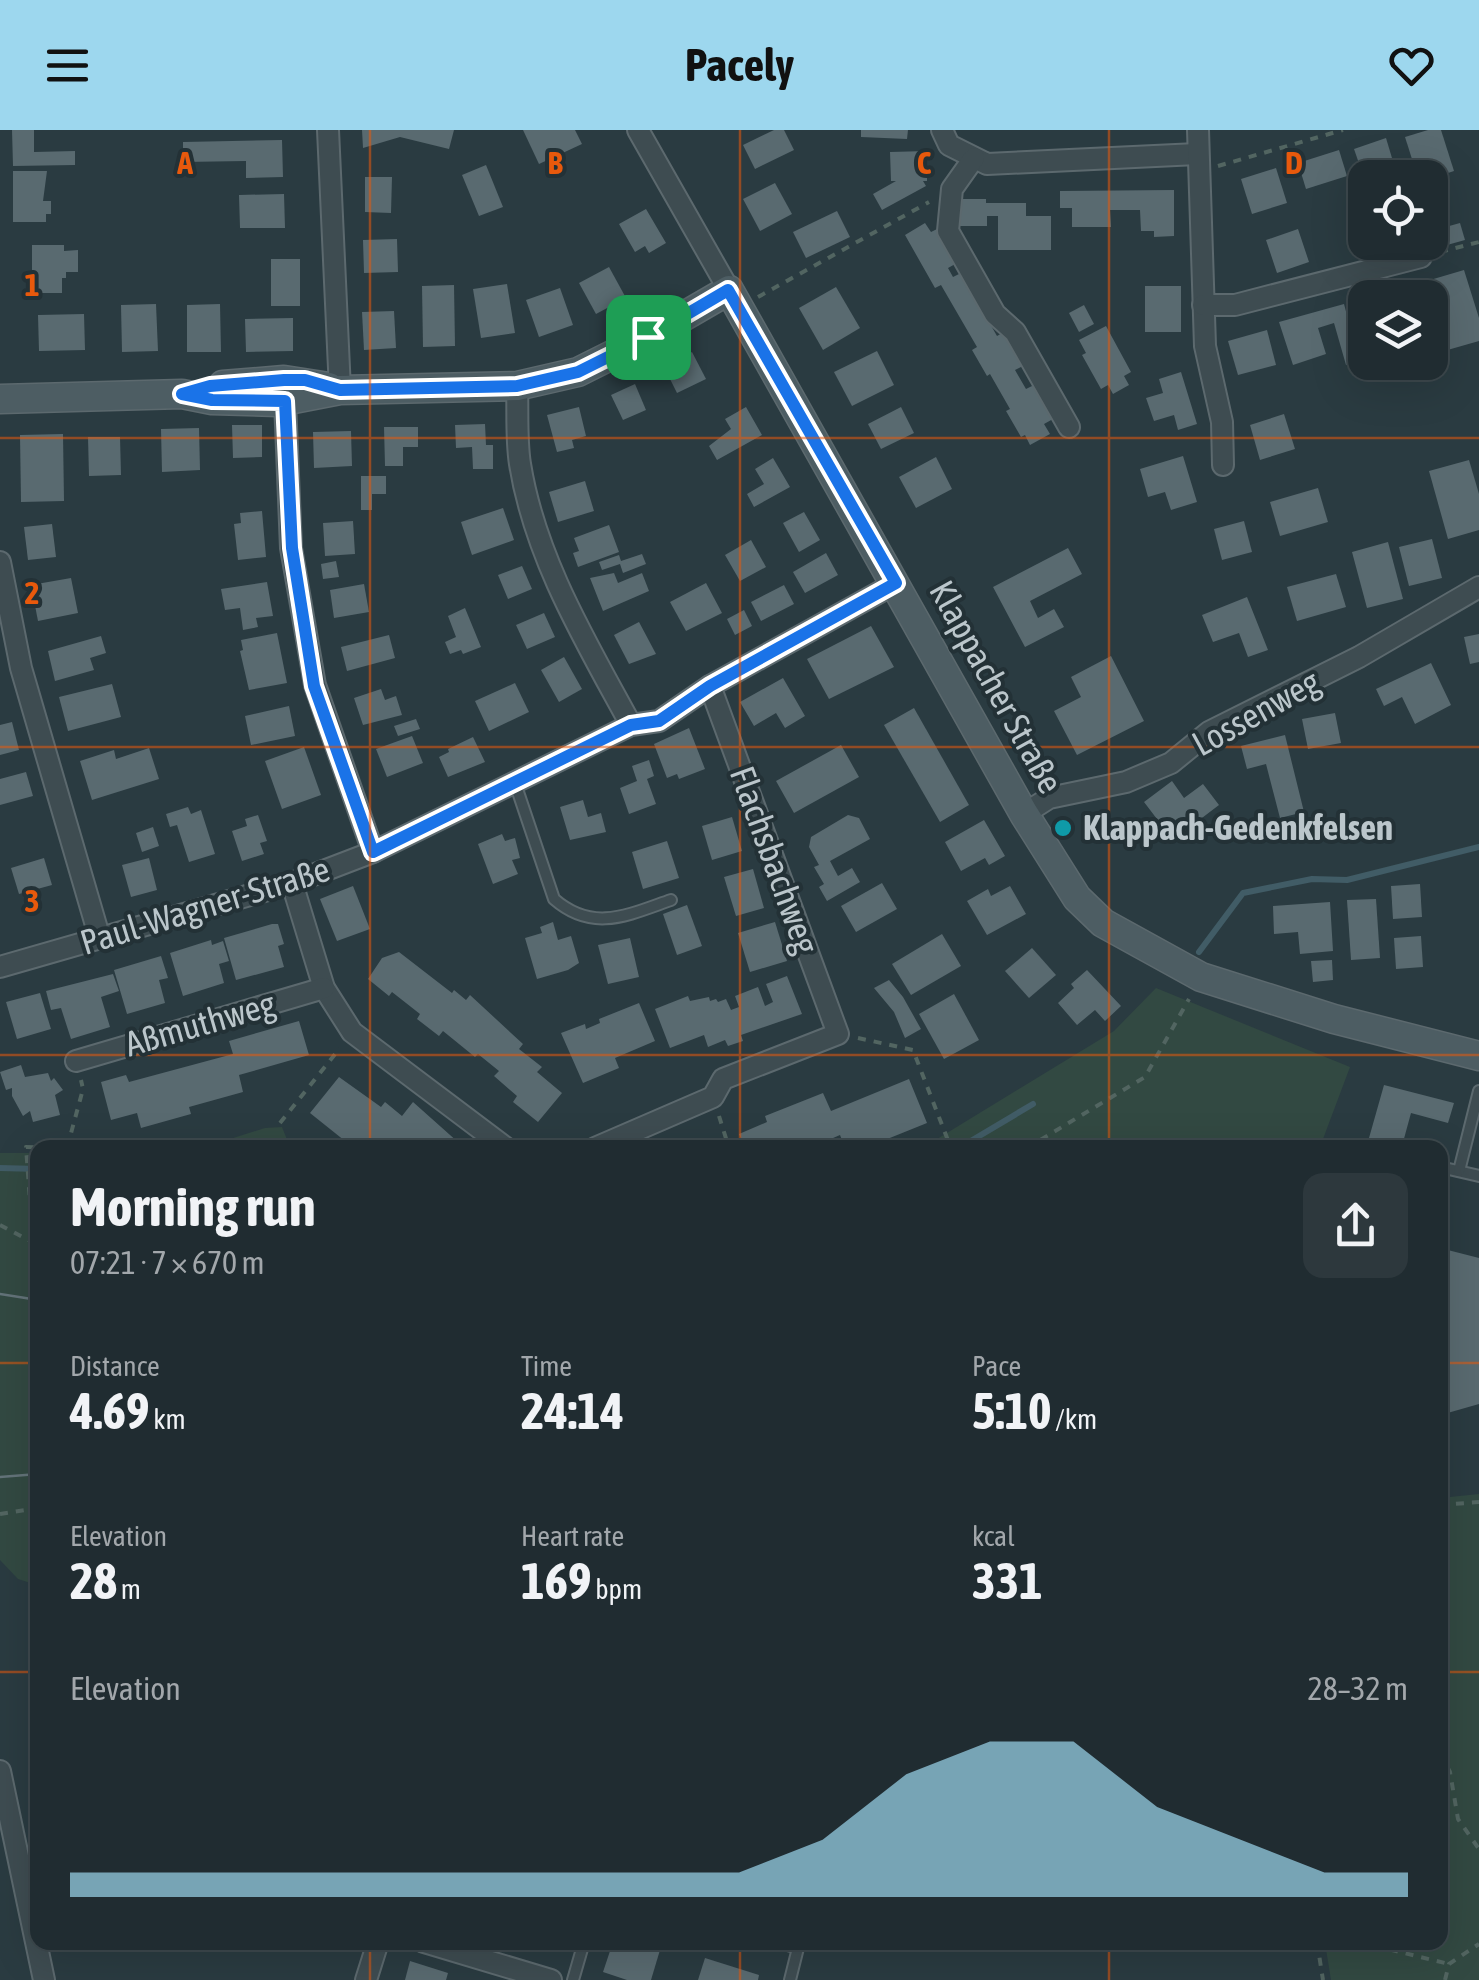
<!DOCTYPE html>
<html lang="en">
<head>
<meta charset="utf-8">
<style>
  :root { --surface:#202c31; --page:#2d383d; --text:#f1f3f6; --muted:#a2a7ab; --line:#3d484d; --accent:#9dd7ee }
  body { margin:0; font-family:"Asap Condensed",sans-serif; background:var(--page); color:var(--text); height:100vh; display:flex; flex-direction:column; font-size:38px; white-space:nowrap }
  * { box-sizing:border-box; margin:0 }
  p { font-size:32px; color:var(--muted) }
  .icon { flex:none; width:55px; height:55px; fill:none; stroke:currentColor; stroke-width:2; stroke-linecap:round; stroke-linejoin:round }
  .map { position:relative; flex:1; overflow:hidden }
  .drawer { position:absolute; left:30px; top:1010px; width:1418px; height:810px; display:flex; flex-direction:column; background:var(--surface); border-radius:20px; box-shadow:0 10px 40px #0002,0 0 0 2px var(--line) }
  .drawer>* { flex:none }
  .fabs { position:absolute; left:1348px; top:30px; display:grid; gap:20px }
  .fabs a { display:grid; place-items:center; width:100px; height:100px; border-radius:20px; background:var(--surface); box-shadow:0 10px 40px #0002,0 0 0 2px var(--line); font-size:50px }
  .pin { position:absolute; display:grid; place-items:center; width:85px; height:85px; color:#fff; margin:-42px; border-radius:20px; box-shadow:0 5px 15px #0006 }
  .round { display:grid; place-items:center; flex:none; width:105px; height:105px; border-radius:20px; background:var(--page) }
  .overview { display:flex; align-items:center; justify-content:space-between; height:170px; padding:0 40px }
  h1 { font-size:55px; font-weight:700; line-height:75px }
  .stats { display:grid; grid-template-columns:repeat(3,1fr); gap:15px; height:170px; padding:10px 40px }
  .stats div { display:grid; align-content:center }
  .stats b { font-size:50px; font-weight:700 }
  .stats small { font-size:28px; font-weight:400 }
  .stats p { font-size:28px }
  .chart { height:280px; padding:20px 40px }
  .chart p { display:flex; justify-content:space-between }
  .chart svg { width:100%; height:180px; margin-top:10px; fill:var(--accent); opacity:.7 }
  header { display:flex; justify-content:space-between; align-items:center; height:130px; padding:0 40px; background:var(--accent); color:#111; font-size:45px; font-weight:700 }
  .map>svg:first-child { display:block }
</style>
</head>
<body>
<header><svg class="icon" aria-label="menu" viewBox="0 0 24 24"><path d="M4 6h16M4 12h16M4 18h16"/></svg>Pacely<svg class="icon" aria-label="heart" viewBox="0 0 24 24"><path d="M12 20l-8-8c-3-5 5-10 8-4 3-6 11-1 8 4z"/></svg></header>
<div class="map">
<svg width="1479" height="1850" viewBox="0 0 1479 1850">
  <rect width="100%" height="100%" fill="#2a3b41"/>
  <!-- green -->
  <g fill="#324942">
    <path d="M1156,858L1350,937L1320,1017H924L1114,901Z"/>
    <path d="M282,997L290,1017H205L265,998Z"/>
    <path d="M0,1023H37V1455L18,1449L0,1430Z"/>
    <path d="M1479,1364V1850H1331L1325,1813L1440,1812V1368Z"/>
  </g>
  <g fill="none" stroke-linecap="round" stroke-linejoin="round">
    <!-- stream -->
    <g stroke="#415c66" stroke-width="6">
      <path d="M1199,822L1243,763L1312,749L1347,750L1479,717"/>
      <path d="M959,1018L1033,974"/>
      <path d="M0,1038L38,1039"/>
    </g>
  </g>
  <!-- building -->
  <g fill="#596a70">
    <path d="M12,0H34V22L75,21V35L13,36Z"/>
    <path d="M362,0H454L449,19L400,7L363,18Z"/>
    <path d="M523,0H575L582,14L539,34Z"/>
    <path d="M774,0H784L794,20L755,39L743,15Z"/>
    <path d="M861,0H908L907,9L861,7Z"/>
    <path d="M1428,0H1441L1454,41L1430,49L1418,48L1405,7Z"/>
    <path d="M1386,8L1398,48H1364L1354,19Z"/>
    <path d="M282,10L283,47L246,48V31L183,32V12Z"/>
    <path d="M1339,20L1347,46L1306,59L1298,33Z"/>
    <path d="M927,21V51H923L926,56L882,80L873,64L896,51H891L890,22Z"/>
    <path d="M486,35L503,77L479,86L462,45Z"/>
    <path d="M1276,38L1287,73L1252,84L1241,49Z"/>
    <path d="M13,41H47L43,71H51V84H46V92H13Z"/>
    <path d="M365,47H392L391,83L365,82Z"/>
    <path d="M775,53L792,84L760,101L743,69Z"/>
    <path d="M1174,60V106L1154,107V101H1141L1140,80H1110L1111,97H1072V78H1060V61Z"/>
    <path d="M284,64L285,98H240L239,65Z"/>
    <path d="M960,69H986V73H1026V86H1051V120H998V86H987V96H960Z"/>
    <path d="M646,79L666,113L649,123L645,116L635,122L619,94Z"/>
    <path d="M837,81L850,107L806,128L793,102Z"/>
    <path d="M925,93L931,102L937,99L957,133L948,138L953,147L961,143L997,206L1004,202L1023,236L1015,240L1026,259L1034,255L1053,289L1044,294L1050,304L1030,315L1025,305L1021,307L1006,281L1010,279L990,244L987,246L972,220L977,217L941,155L935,158L905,105Z"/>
    <path d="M1460,93L1465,110L1447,115L1442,98Z"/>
    <path d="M1298,99L1309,132L1277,143L1266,110Z"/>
    <path d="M397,109L398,142L364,143L363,110Z"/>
    <path d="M32,115H64V121L78,120V142H66V148H62V163H32Z"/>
    <rect x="271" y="129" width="29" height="47"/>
    <path d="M609,137L626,168L596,184L579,153Z"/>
    <path d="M1464,140L1479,188V211L1430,225V168H1387L1386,163Z"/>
    <path d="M507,154L515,203L481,208L473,159Z"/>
    <path d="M454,155L455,216L423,217L422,156Z"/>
    <rect x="1145" y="156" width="36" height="46"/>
    <path d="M836,157L860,198L823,220L799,178Z"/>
    <path d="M560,158L573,195L539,207L526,170Z"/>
    <path d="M156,174L158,221L122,222L121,175Z"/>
    <path d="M220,174L221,222H187V175Z"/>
    <path d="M1344,174L1348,189L1365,184V230L1346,235L1334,193L1318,198L1326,224L1293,235L1279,192Z"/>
    <path d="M1084,175L1094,194L1079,202L1069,183Z"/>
    <path d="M394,181L396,218L364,220L362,182Z"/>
    <path d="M84,184L85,220L39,221L38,185Z"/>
    <path d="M293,188V221L246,222L245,189Z"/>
    <path d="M1106,196L1131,242L1124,246L1129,255L1113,264L1108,255L1101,259L1082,225L1086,223L1079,210Z"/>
    <path d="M1267,200L1276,235L1238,245L1228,211Z"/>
    <path d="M877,221L894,255L852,276L834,242Z"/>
    <path d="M692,222L706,249L677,263L664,237Z"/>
    <path d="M1181,242L1197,294L1178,300L1174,285L1154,291L1146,268L1163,263L1159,249Z"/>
    <path d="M635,254L646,280L623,290L611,265Z"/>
    <path d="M579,277L586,306L572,310L574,318L557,322L547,285Z"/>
    <path d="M746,277L762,305L717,330L709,316L731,299L725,289Z"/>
    <path d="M901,277L914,303L881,319L868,294Z"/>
    <path d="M1284,284L1295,319L1260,330L1250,295Z"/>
    <path d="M485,294L486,315H493V339H473L472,317L456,318L455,295Z"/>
    <path d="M232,295H262V327L233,328Z"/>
    <path d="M384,297H418V317H403V336H385Z"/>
    <path d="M199,298L200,340L162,342L161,299Z"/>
    <path d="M351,301L352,336L314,338L313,302Z"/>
    <path d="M63,304L64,371L21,372L20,305Z"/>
    <path d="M88,307H120L121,345L89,346Z"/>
    <path d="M1183,326L1197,372L1171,380L1165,362L1148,367L1140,339Z"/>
    <path d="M936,327L952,359L916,378L899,347Z"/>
    <path d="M773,328L790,357L754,377L747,364L764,354L755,339Z"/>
    <path d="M1469,330L1479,364V400L1448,409L1429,341Z"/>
    <path d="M361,346H386V364H372V380H361Z"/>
    <path d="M585,351L594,381L558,392L549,362Z"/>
    <path d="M1318,358L1328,392L1280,406L1270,372Z"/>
    <path d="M503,378L514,410L472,425L461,392Z"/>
    <path d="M262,381L266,427L238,430L234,394L241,393L240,383Z"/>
    <path d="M804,382L820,410L799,422L783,393Z"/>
    <path d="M353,391L355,424L325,426L323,393Z"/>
    <path d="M1244,391L1252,422L1222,430L1214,399Z"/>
    <path d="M52,394L56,427L28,430L24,397Z"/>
    <path d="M609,395L619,422L578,437L573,423L579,421L574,408Z"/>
    <path d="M1432,409L1442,448L1409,456L1399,417Z"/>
    <path d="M751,410L766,437L740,451L725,425Z"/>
    <path d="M1388,412L1403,469L1367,478L1352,422Z"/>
    <path d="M1068,418L1082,444L1030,471L1038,488L1054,479L1064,497L1025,517L993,457Z"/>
    <path d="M826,423L838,445L805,463L793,442Z"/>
    <path d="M642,424L646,434L623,443L620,434L602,440L599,432L619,425L621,431Z"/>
    <path d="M336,431L339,447L323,449L321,434Z"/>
    <path d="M522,436L532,459L508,469L498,445Z"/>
    <path d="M614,443L618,453L642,443L649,461L603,481L590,448Z"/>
    <path d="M1336,444L1346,477L1297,491L1287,457Z"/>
    <path d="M71,448L78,483L38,491L31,455Z"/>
    <path d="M267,452L273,486L256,488L258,497L243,500L240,478L225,480L221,459Z"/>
    <path d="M706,453L722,483L686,501L670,472Z"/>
    <path d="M364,454L369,482L334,488L330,460Z"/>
    <path d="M784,455L794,474L761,491L751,472Z"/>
    <path d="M1247,467L1268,520L1248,527L1239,503L1213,512L1202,485Z"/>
    <path d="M465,478L481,517L463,524L461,520L450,524L445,512L456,507L448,486Z"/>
    <path d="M744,480L752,496L735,505L727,489Z"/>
    <path d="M544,483L555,507L527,519L516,495Z"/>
    <path d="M639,492L656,524L629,534L614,505Z"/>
    <path d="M871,496L894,537L829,569L807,529Z"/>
    <path d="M277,503L287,553L249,560L240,521L243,520L241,510Z"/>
    <path d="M1479,504V532L1470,534L1464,507Z"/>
    <path d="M389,505L395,528L347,541L341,517Z"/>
    <path d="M101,506L106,523L90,528L94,540L55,551L48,521Z"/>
    <path d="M1111,526L1144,591L1077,625L1054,581L1081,567L1071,547Z"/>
    <path d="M564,527L582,559L559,572L541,540Z"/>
    <path d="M1431,533L1451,575L1415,594L1402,567L1384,576L1376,559Z"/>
    <path d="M783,548L805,586L785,598L776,583L754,596L740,572Z"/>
    <path d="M515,553L529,582L489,601L475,571Z"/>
    <path d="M112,554L121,587L68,601L59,567Z"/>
    <path d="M381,559L385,570L396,566L402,585L363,595L354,568Z"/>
    <path d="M289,576L295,606L251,615L245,586Z"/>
    <path d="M914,578L969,675L940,692L884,595Z"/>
    <path d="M1335,583L1341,613L1308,619L1302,589Z"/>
    <path d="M416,589L420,599L398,606L394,596Z"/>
    <path d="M12,592L19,620L0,625V595Z"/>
    <path d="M689,598L705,639L679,649L677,644L667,648L654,614Z"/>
    <path d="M1285,605L1304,682L1280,688L1266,634L1247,639L1241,616Z"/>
    <path d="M412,606L423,633L387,647L376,619Z"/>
    <path d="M473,607L485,632L448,647L439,627L449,622L448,619Z"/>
    <path d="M841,615L859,647L794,683L776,651Z"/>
    <path d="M304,617L321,665L282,679L265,631Z"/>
    <path d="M149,618L159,649L92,670L80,631L114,620L116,629Z"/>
    <path d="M649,630L654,646L647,649L656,674L629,684L620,658L637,651L632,636Z"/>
    <path d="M26,642L33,666L0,675V649Z"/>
    <path d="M1172,651L1184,668L1203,654L1219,675L1173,710L1144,672Z"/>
    <path d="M583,670L588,687L601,683L606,702L570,710L560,677Z"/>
    <path d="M188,677L191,684L201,680L215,724L189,732L177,695L170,697L166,684Z"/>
    <path d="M258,685L267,711L260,713L264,724L242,731L232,701L247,696L245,689Z"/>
    <path d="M848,685L859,688L870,709L830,731L838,746L852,738L860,752L827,771L819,757L824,754L814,737L819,735L809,717L811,707Z"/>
    <path d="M732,687L742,721L712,730L702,696Z"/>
    <path d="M984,690L1005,726L989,735L985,728L961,741L945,712Z"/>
    <path d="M153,697L159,716L142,722L136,703Z"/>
    <path d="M502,704L505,711L515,708L520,728L512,730L518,744L493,754L478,714Z"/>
    <path d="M667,711L679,748L643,759L632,722Z"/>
    <path d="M44,728L52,755L19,764L11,738Z"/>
    <path d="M149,728L157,760L131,767L122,735Z"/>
    <path d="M753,739L764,778L736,786L724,747Z"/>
    <path d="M882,753L897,779L856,802L841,776Z"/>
    <path d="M1420,754L1422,787L1393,789L1391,756Z"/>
    <path d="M353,756L370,799L337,811L320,769Z"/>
    <path d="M1010,756L1026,784L987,805L967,771L988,759L991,766Z"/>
    <path d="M1376,769L1380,828L1351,830L1347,770Z"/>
    <path d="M1330,772L1333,821L1300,824L1298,802L1274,804L1273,776Z"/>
    <path d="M687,775L702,816L677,825L663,784Z"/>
    <path d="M553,792L558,810L571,806L579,833L568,840L537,849L525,808L542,803L540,797Z"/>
    <path d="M775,792L787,831L750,842L738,803Z"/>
    <path d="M272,794H278L284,814L278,816L284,837L236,850L224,808Z"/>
    <path d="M942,804L961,836L911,865L892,834Z"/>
    <path d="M1421,806L1423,837L1396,839L1394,808Z"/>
    <path d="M630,808L639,847L608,854L598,815Z"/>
    <path d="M211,810L212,815L223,811L229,831L219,834L224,853L183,866L170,823Z"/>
    <path d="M1032,818L1056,845L1029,868L1005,841Z"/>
    <path d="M399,822L452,863L454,860L466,870L470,865L523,914L519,919L542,937L537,942L562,963L538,992L513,972L517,966L494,946L499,941L478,924L475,927L443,901L439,906L417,889L420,884L392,862L389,866L368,849L382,828Z"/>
    <path d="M161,826L168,848L159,850L165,873L127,884L114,840Z"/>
    <path d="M1332,830L1333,850L1313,852L1311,831Z"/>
    <path d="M1087,840L1121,876L1105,891L1095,880L1077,895L1058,873L1074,858L1071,854Z"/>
    <path d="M113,844L119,861L101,867L110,897L71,909L61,878L51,880L46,861Z"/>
    <path d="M787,846L802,884L741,905L743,911L728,916L725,910L708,917L704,905L670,918L655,879L688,866L690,871L709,867L710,871L716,869L718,872L726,869L731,880L739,877L735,866L758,857L765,876L773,872L766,854Z"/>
    <path d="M889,850L903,867L921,899L905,908L894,882L874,858Z"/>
    <path d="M40,863L51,899L17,909L6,872Z"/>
    <path d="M954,864L979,910L944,929L919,884Z"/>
    <path d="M639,873L655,911L615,928L619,938L583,953L561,903L585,894L586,899L600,893L599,889Z"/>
    <path d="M299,891L309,925L239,945L243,962L189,977L191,984L141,998L137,983L111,990L101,952L126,945L129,952L233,924L229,911Z"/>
    <path d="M21,935L25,947L48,943L51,951L54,948L63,960L55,965L60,985L33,992L30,981L23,986L12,966V958L6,960L0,942Z"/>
    <path d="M339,947L381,977L385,972L402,986L413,972L459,1013L456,1018H365L355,1010L350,1015L310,983Z"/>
    <path d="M909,949L927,993L865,1018H845L840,1005L810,1018H745L739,1004L767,992L765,986L823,963L831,981Z"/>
    <path d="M1384,955L1454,973L1448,993L1411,983L1402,1016L1369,1008Z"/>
    <path d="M1440,1118L1479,1128V1274L1444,1284L1447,1272L1440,1271Z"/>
    <path d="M613,1812H637L660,1820L651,1850H627L603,1842Z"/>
    <path d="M705,1828L759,1845L758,1850H698Z"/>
    <path d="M410,1831L448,1843L446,1850H405Z"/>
  </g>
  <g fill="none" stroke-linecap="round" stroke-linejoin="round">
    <!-- lane casing -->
    <g stroke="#5c696e" stroke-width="14">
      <g id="lane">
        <path d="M515,653L554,769C593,803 628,785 671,770"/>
        <path d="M1440,1037L1479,1046"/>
        <path d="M1459,1041L1479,961"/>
        <path d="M777,1812L798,1818L790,1850"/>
        <path d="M573,1850L584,1812"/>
      </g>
    </g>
    <!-- street casing -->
    <g stroke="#5c696e" stroke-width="24">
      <g id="street">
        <path d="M328,0L340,260"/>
        <path d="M638,0L729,160"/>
        <path d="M942,0L949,15L987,34L1197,24"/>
        <path d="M1198,0L1205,216L1222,292L1223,335"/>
        <path d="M974,28L952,59L948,101L995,184L1015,202L1069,297"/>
        <path d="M1203,175H1235L1421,127"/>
        <path d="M517,256C518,282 516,309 520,334C535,428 586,512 631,595"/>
        <path d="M285,271L291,418L315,555L373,722"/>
        <path d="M0,432L21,538L100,809"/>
        <path d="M1024,684L1049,668L1126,652L1171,633L1209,602L1359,527L1479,457"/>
        <path d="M292,753L324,858L352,902L506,1018"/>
        <path d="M0,837L292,753L373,722L631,595L659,591L710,556L896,453"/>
        <path d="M76,931L324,858"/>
        <path d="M595,1018L713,967L723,949L838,904L710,556"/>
        <path d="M0,1641L44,1850"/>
        <path d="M424,1812L551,1850"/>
        <path d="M366,1850L378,1812"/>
      </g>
    </g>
    <!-- secondary casing -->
    <g stroke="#5c696e" stroke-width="31">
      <g id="secondary">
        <path d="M223,255L284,250L329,257"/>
        <path d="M0,269L182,264L212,270L278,272L340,260L517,256L578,242L648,207L729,160L1024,684L1077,768L1103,793L1201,847L1334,889L1479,926"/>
      </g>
    </g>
    <!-- path -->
    <g stroke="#526561" stroke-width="4" stroke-dasharray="8 8" stroke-linecap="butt">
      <path d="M1218,36L1343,0"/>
      <path d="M1440,122L1479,112"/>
      <path d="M758,167L929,72"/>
      <path d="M858,908L913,920L949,1013L943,1018"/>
      <path d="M719,986L729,1018"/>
      <path d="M280,993L340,918"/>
      <path d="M67,1018L83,959L81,950"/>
      <path d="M1027,1018L1145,947L1189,869"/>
      <path d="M0,1095L38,1115"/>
      <path d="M33,1113L26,1017L66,1018"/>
      <path d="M1440,1375L1479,1372"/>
      <path d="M0,1384L38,1378"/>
      <path d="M1440,1623L1450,1642L1458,1689L1479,1719"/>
      <path d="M1317,1812L1323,1850"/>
      <path d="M1359,1812L1449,1834"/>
      <path d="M1445,1850L1449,1834L1479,1814"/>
    </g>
    <!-- lane -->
    <use href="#lane" stroke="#3e4c51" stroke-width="10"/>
    <!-- street -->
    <use href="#street" stroke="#3e4c51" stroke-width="20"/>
    <!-- secondary -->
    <use href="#secondary" stroke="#4d5d63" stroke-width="28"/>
    <!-- tram -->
    <g stroke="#637379" stroke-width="2.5">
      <path d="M0,1164L38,1170"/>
      <path d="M0,1347L38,1344"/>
    </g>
  </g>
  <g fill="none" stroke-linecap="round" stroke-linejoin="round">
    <!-- route casing -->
    <g stroke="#fff" stroke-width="20">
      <path id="route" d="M728,160L896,453L710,556L659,591L631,595L373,722L314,556L292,418L285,271L212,270L182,264L210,256L284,250H305L340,260L517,256L578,242L648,207Z"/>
    </g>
    <!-- route -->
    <use href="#route" stroke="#1a73e8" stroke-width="12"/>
  </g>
  <!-- grid -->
  <path fill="none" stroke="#e8590c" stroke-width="2.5" stroke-opacity="0.55" d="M370,0V1018M740,0V1018M1109,0V1018M0,308H1479M0,617H1479M0,925H1479M0,1233H38M1440,1233H1479M0,1542H38M1440,1542H1479M370,1812V1850M740,1812V1850M1109,1812V1850"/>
  <!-- markers -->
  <circle fill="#0f9aa8" stroke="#233136" stroke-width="4" cx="1063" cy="698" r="10"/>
  <g text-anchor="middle" stroke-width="8" stroke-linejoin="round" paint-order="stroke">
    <!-- street labels -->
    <g font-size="35" fill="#bbc6cb" stroke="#233136">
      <text transform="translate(996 557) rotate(61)" y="12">Klappacher Straße</text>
      <text transform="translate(1256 583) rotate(-29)" y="12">Lossenweg</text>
      <text transform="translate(774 730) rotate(70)" y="12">Flachsbachweg</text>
      <text transform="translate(205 776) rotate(-17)" y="12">Paul-Wagner-Straße</text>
      <text transform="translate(200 894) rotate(-16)" y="12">Aßmuthweg</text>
    </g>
    <!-- poi labels -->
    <g font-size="35" font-weight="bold" fill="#bbc6cb" stroke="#233136" text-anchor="start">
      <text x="1083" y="710">Klappach-Gedenkfelsen</text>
    </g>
  </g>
  <g font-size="32" text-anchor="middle" font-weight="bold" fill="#e8590c" stroke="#233136" stroke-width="8" stroke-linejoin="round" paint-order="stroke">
    <text x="185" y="44">A</text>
    <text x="555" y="44">B</text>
    <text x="924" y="44">C</text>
    <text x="1294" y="44">D</text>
    <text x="32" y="166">1</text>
    <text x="32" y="474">2</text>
    <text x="32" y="782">3</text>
  </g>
</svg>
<div class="fabs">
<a><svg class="icon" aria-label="locate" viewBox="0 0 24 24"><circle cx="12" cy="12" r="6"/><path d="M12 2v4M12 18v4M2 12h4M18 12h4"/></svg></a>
<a><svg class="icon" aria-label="layers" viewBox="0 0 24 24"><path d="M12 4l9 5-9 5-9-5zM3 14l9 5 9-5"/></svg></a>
</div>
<div class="pin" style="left:648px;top:207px;background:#1e9e55"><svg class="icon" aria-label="arrive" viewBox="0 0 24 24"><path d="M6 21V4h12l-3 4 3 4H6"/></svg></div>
<section class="drawer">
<div class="overview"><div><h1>Morning run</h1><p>07:21 · 7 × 670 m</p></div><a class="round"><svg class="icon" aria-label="share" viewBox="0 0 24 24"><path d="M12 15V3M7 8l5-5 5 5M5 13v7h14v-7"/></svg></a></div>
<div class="stats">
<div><p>Distance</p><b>4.69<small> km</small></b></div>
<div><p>Time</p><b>24:14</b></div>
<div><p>Pace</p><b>5:10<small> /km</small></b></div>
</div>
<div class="stats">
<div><p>Elevation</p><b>28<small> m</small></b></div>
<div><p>Heart rate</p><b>169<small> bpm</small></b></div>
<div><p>kcal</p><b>331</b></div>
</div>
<div class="chart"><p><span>Elevation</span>28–32 m</p>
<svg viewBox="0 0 160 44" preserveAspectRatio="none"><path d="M0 44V38L10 38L20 38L30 38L40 38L50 38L60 38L70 38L80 38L90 30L100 14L110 6L120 6L130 22L140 30L150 38L160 38V44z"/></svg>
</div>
</section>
</div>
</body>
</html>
